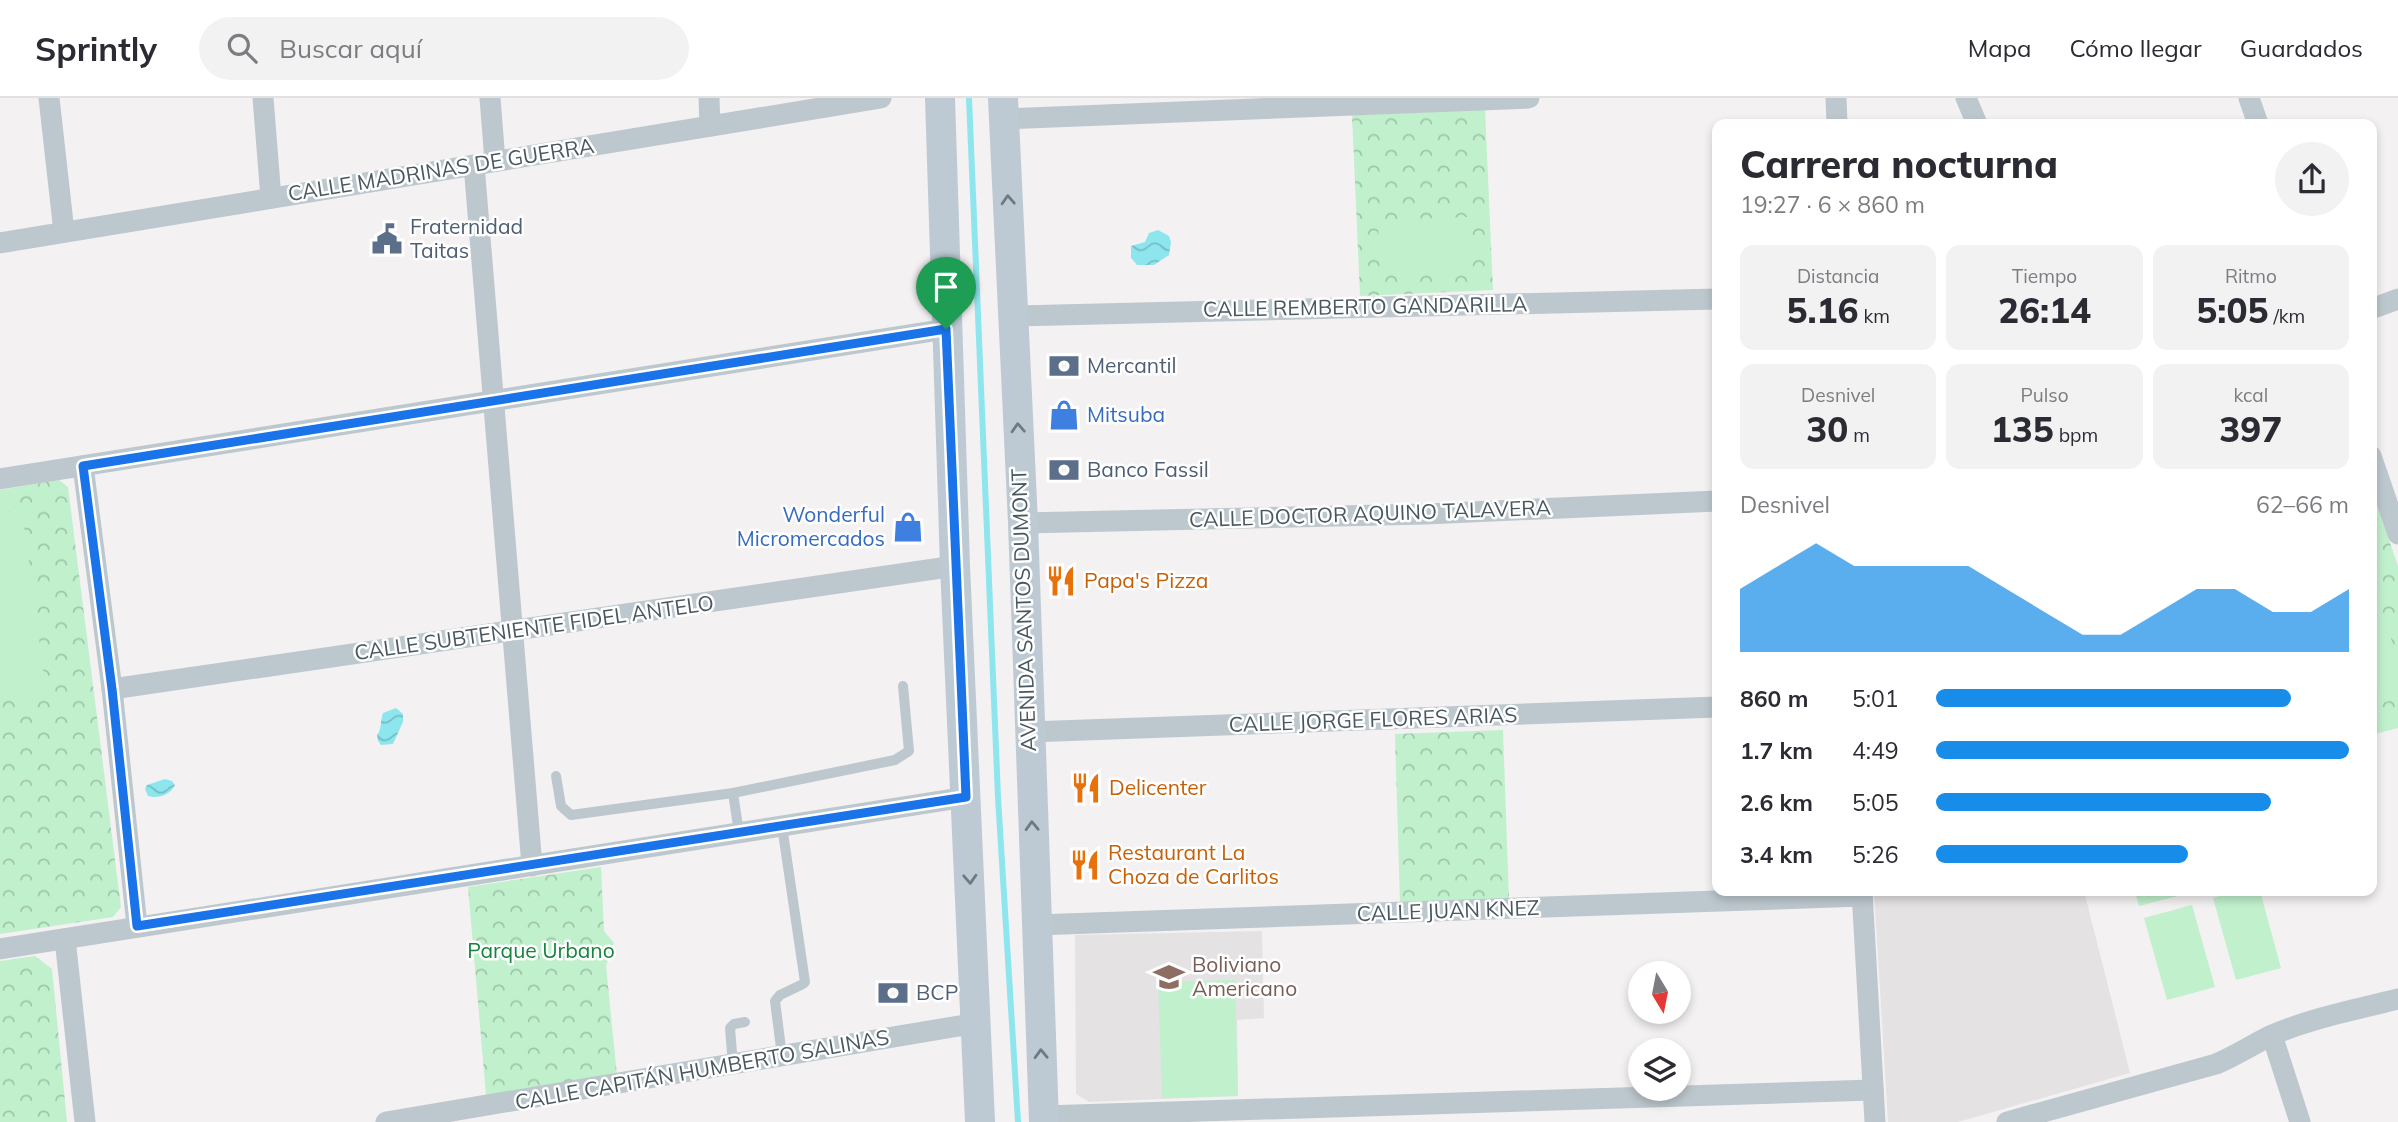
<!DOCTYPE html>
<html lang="es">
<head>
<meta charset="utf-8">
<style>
  :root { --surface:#fff; --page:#f2f2f3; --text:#2b2b33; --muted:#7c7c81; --line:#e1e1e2; --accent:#178ce8 }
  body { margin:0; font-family:Mulish,sans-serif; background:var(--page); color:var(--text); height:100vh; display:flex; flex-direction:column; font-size:26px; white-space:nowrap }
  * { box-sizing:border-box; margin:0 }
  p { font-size:23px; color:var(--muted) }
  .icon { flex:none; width:38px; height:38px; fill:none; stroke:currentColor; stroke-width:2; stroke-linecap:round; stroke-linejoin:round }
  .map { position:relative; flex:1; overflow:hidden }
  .details { position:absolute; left:1712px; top:21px; width:665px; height:777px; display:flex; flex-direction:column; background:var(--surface); border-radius:14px; box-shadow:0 4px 10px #0003 }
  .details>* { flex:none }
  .needle { width:46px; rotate:170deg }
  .controls { position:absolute; left:1628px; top:863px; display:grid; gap:14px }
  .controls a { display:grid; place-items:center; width:63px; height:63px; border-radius:50%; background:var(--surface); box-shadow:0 4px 10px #0003; font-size:35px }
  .pin { position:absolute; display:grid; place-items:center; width:60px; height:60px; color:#fff; margin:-72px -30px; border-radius:50% 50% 50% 0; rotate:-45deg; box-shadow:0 0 7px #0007 }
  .pin .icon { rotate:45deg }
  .round { display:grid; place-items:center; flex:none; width:74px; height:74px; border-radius:37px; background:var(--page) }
  .overview { display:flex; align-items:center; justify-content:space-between; height:119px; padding:0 28px }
  h1 { font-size:38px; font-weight:800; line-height:52px }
  .metrics { display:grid; grid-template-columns:repeat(3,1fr); gap:10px; height:119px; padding:7px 28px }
  .metrics div { display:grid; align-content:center; border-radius:14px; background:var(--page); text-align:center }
  .metrics b { font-size:35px; font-weight:800 }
  .metrics small { font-size:19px; font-weight:400 }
  .metrics p { font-size:19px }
  .chart { height:196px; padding:14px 28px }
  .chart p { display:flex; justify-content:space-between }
  .chart svg { width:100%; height:126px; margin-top:7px; fill:var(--accent); opacity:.7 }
  ul { padding:0 28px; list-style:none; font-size:23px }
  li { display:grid; grid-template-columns:112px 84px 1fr; align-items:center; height:52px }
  li i { height:18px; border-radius:9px; background:var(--accent) }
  header { display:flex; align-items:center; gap:42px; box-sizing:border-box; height:98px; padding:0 35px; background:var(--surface); border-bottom:2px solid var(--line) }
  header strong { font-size:33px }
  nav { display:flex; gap:38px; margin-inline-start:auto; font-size:24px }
  .search { width:490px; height:63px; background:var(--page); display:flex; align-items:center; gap:18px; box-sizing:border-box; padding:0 24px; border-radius:38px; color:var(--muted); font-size:26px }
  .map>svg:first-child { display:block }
</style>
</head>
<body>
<header>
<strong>Sprintly</strong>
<div class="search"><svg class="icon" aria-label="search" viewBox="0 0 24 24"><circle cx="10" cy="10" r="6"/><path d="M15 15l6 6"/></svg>Buscar aquí</div>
<nav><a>Mapa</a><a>Cómo llegar</a><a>Guardados</a></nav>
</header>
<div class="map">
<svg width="2398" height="1024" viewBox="0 0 2398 1024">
  <defs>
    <pattern id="park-crowns" width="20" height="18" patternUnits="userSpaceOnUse" patternTransform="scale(1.75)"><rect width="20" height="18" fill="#c1f0cd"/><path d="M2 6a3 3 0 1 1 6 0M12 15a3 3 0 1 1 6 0" fill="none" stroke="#9fc5aa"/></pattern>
    <pattern id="water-waves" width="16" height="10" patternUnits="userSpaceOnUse" patternTransform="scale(1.75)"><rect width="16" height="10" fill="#8de6ee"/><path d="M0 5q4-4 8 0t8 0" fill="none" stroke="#75bdc4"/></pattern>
  </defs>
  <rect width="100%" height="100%" fill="#f4f1f2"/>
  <!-- education -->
  <g fill="#e5e2e4">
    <path d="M1874,793H2084L2130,975L1958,1024H1888Z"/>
    <path d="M1262,833L1264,920L1237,922L1238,998L1089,1004L1076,996L1075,837Z"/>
  </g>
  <!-- park -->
  <g fill="url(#park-crowns)">
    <path d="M1485,11L1493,192L1360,198L1352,17Z"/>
    <path d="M59,382L68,389L121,809L113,819L0,836V392Z"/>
    <path d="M2371,389L2398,468V630L2371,637Z"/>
    <path d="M1503,632L1509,802L1400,806L1395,636Z"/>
    <path d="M601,769L604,833L614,845L606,868L617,977L486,997L468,789Z"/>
    <path d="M2156,793H2192L2193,794L2139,808L2136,798Z"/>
    <path d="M35,858L52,871L67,1024H0V863Z"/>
  </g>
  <!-- garden -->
  <g fill="#c1f0cd">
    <path d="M1469,119L1471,170L1380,174L1378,122Z"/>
    <path d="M22,412L46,593L0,598V415Z"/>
    <path d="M2371,486L2398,560V599L2386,604L2381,587L2371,602Z"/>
    <path d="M2238,793H2260L2281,870L2236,882L2213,800Z"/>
    <path d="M2192,807L2215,889L2167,902L2144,820Z"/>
    <path d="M1235,882L1238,998L1162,1000L1158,884Z"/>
  </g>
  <!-- water -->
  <g fill="url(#water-waves)">
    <path d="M1158,132L1169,138L1171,144L1169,157L1154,167H1137L1131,160V148L1145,144L1149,135Z"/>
    <path d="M396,610L403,616V624L393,646L381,647L378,643L377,637C382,631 380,623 383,615Z"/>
    <path d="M165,681L172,683L175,687C170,697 158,701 148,698L145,691L147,687Z"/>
  </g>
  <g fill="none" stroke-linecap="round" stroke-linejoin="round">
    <!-- stream -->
    <path stroke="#8de6ee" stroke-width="6" d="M969,0L998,699L1018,1024"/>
    <!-- lane -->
    <g stroke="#bdc8ce" stroke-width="10">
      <path d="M556,678L561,708L571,717L733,695"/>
      <path d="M782,728L805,884L803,886L780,897L775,903L782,958"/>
      <path d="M739,735L733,695L895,662L909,653L903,588"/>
      <path d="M733,967L730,930L734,926L745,924"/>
    </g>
    <!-- street -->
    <g stroke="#bdc8ce" stroke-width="21">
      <path d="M49,0L64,134"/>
      <path d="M263,0L271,100"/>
      <path d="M490,0L495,63"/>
      <path d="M709,0L710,28"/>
      <path d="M1836,0L1837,26"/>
      <path d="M1966,0L1977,26"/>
      <path d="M2249,0L2258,26"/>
      <path d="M1004,21L1529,0"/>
      <path d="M474,67L532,768"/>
      <path d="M0,145L881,0"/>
      <path d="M2371,211L2398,201"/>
      <path d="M1013,218L1717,201"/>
      <path d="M2371,358L2398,436"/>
      <path d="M83,368L112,591L137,828"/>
      <path d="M0,381L946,231"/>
      <path d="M1023,425L1426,416L1717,403"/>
      <path d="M112,591L955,468"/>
      <path d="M1029,634L1717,609"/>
      <path d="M1862,793L1875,1024"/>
      <path d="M1035,827L1862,798"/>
      <path d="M65,841L85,1024"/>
      <path d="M0,851L966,699"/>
      <path d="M2272,937L2300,1024"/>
      <path d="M1043,1018L1873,992"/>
      <path d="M386,1024L977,925"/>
      <path d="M2007,1024L2216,966C2235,958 2252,947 2270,938C2311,920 2355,912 2398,901"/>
    </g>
    <!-- secondary -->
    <g stroke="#bdcad3" stroke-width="30">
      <path d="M940,0L955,468L980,1024"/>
      <path d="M1003,0L1023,425L1044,1024"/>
    </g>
  </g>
  <!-- one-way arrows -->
  <defs><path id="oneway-chevron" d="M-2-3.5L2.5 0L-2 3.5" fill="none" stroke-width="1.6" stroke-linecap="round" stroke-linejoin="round" transform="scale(1.75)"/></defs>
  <g stroke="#6c7a82">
    <use href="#oneway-chevron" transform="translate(1008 102) rotate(-93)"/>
    <use href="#oneway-chevron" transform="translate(1018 330) rotate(-93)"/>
    <use href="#oneway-chevron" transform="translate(1032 728) rotate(-92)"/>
    <use href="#oneway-chevron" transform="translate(970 781) rotate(87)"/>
    <use href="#oneway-chevron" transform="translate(1041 956) rotate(-92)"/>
  </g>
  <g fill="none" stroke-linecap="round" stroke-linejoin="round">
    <!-- route casing -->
    <g stroke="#fff" stroke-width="14">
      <path id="route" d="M946,231L966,699L137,828L112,591L83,368Z"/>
    </g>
    <!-- route -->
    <use href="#route" stroke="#1a73e8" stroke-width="9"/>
  </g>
  <!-- icons -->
  <defs>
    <g id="civic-bare" transform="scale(2.415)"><path d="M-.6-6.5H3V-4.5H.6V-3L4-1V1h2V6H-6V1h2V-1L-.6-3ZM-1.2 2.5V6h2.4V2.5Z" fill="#5c6f8a" stroke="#fff" stroke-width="2.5" paint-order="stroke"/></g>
    <g id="bank-bare" transform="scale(2.415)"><path d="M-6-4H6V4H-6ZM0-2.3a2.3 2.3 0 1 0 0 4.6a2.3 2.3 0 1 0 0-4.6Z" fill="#5c6f8a" stroke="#fff" stroke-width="2.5" paint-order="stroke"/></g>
    <g id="shop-bare" transform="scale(2.415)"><path d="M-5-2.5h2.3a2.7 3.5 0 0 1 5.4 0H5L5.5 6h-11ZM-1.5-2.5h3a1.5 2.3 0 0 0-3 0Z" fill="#3f7fe0" stroke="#fff" stroke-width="2.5" paint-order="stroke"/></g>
    <g id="restaurant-bare" transform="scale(2.415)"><path d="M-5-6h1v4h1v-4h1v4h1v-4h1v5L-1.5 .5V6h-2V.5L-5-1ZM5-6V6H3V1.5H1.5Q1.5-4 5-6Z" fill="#e8710a" stroke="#fff" stroke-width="2.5" paint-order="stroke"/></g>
    <g id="school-bare" transform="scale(2.415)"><path d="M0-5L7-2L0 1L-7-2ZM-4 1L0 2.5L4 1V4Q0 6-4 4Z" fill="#8d6e63" stroke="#fff" stroke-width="2.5" paint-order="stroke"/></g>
  </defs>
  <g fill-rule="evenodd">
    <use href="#civic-bare" x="387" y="141"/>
    <use href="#bank-bare" x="1064" y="268"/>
    <use href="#shop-bare" x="1064" y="317"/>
    <use href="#bank-bare" x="1064" y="372"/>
    <use href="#shop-bare" x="908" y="429"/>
    <use href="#restaurant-bare" x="1061" y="483"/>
    <use href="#restaurant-bare" x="1086" y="690"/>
    <use href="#restaurant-bare" x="1085" y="767"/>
    <use href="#school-bare" x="1169" y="879"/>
    <use href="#bank-bare" x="893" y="895"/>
  </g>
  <g text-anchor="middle" stroke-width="5" stroke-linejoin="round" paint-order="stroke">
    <!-- street labels -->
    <g font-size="21" fill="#49575f" stroke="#fff">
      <text transform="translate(441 72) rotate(-9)" y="7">CALLE MADRINAS DE GUERRA</text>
      <text transform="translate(1365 209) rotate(-1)" y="7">CALLE REMBERTO GANDARILLA</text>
      <text transform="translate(1370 416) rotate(-2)" y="7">CALLE DOCTOR AQUINO TALAVERA</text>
      <text transform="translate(1024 512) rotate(-92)" y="7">AVENIDA SANTOS DUMONT</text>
      <text transform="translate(534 530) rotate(-8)" y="7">CALLE SUBTENIENTE FIDEL ANTELO</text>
      <text transform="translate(1373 622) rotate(-2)" y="7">CALLE JORGE FLORES ARIAS</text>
      <text transform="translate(1448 813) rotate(-2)" y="7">CALLE JUAN KNEZ</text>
      <text transform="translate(702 972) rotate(-10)" y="7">CALLE CAPITÁN HUMBERTO SALINAS</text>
    </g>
    <!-- service labels -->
    <g font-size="21" fill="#4e5e75" stroke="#fff" text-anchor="start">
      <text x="410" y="136">Fraternidad<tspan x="410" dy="24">Taitas</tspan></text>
      <text x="1087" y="275">Mercantil</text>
      <text x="1087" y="379">Banco Fassil</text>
      <text x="916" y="902">BCP</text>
    </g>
    <!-- shop labels -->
    <g font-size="21" fill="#366cbe" stroke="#fff" text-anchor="start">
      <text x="1087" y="324">Mitsuba</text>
      <text x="885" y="424" text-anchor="end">Wonderful<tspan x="885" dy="24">Micromercados</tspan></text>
    </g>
    <!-- food labels -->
    <g font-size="21" fill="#c56008" stroke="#fff" text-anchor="start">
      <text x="1084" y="490">Papa's Pizza</text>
      <text x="1109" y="697">Delicenter</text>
      <text x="1108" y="762">Restaurant La<tspan x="1108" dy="24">Choza de Carlitos</tspan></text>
    </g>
    <!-- park labels -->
    <g font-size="21" fill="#17833f" stroke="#fff">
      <text x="541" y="860">Parque Urbano</text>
    </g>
    <!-- education labels -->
    <g font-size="21" fill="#785e54" stroke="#fff" text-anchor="start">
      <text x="1192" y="874">Boliviano<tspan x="1192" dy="24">Americano</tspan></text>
    </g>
  </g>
</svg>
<div class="controls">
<a><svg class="needle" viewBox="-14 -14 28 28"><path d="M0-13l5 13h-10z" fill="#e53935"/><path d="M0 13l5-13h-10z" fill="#7c7c81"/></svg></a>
<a><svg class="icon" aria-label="layers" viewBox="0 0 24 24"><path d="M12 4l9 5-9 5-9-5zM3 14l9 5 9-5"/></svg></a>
</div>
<div class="pin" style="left:946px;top:231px;background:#1e9e55"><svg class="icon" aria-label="arrive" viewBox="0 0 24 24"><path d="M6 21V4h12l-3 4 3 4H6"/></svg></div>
<section class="details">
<div class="overview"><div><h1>Carrera nocturna</h1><p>19:27 · 6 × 860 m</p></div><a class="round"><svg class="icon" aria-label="share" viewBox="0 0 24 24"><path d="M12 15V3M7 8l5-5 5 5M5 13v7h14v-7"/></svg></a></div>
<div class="metrics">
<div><p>Distancia</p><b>5.16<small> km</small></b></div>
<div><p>Tiempo</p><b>26:14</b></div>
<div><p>Ritmo</p><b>5:05<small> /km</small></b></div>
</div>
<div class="metrics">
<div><p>Desnivel</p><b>30<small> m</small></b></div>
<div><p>Pulso</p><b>135<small> bpm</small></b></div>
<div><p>kcal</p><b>397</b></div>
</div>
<div class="chart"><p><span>Desnivel</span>62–66 m</p>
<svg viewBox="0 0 160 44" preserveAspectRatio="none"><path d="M0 44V22L10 14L20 6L30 14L40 14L50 14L60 14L70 22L80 30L90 38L100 38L110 30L120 22L130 22L140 30L150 30L160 22V44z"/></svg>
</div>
<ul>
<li><b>860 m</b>5:01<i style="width:86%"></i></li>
<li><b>1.7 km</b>4:49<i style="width:100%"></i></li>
<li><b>2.6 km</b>5:05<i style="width:81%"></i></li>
<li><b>3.4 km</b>5:26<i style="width:61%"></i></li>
</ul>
</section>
</div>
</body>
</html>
